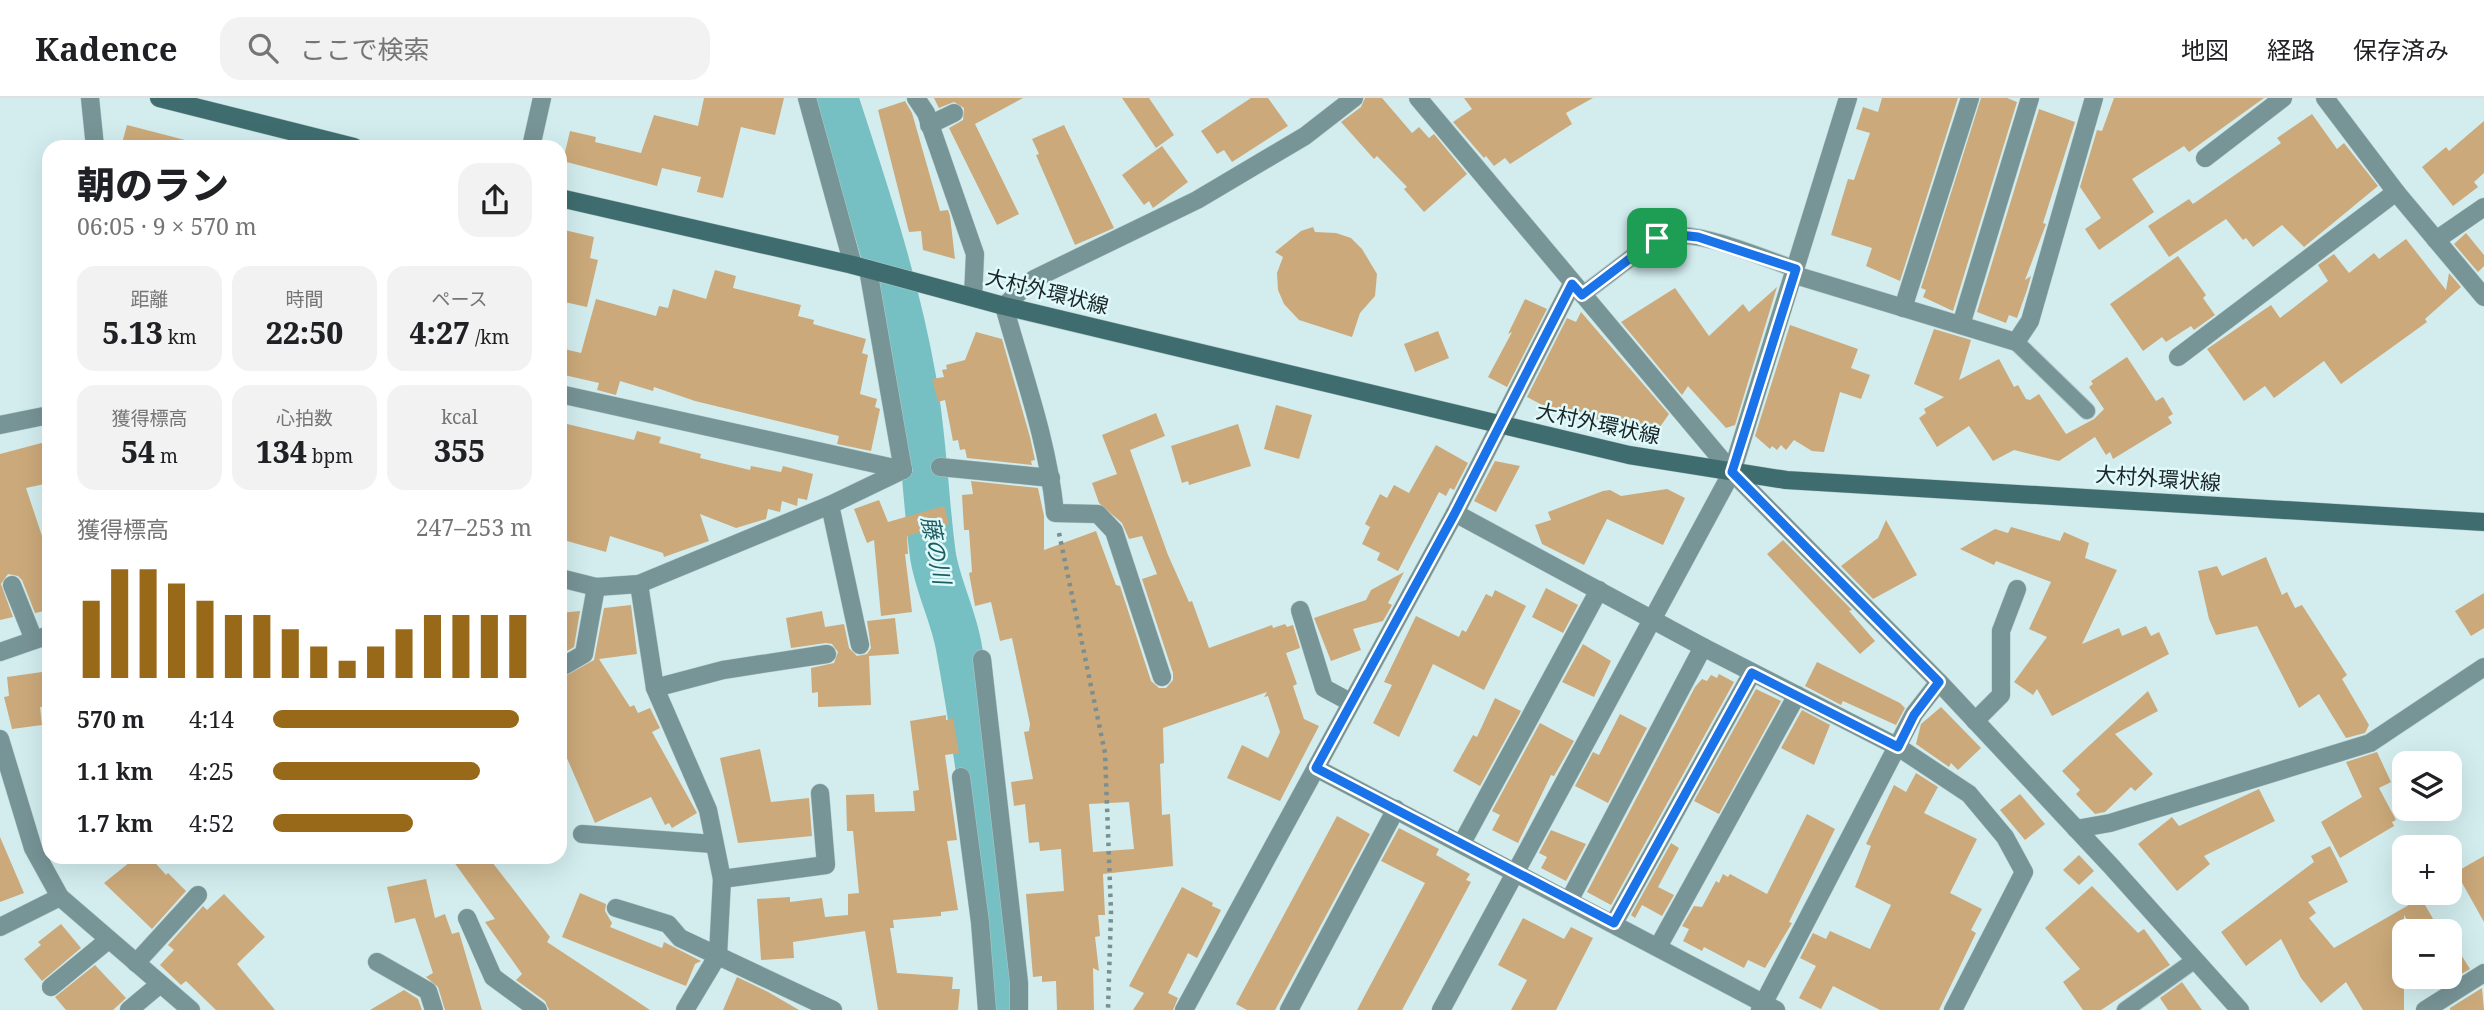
<!DOCTYPE html>
<html lang="ja">
<head>
<meta charset="utf-8">
<style>
  :root { --surface:#fff; --page:#f2f2f2; --text:#202124; --muted:#757577; --line:#e0e0e0; --accent:#976919 }
  body { margin:0; font-family:"Noto Serif","Noto Sans JP",serif; background:var(--page); color:var(--text); height:100vh; display:flex; flex-direction:column; font-size:26px; white-space:nowrap }
  * { box-sizing:border-box; margin:0 }
  p { font-size:23px; color:var(--muted) }
  .icon { flex:none; width:38px; height:38px; fill:none; stroke:currentColor; stroke-width:2; stroke-linecap:round; stroke-linejoin:round }
  .map { position:relative; flex:1; overflow:hidden }
  .side { position:absolute; left:42px; top:42px; width:525px; height:724px; display:flex; flex-direction:column; background:var(--surface); border-radius:21px; box-shadow:0 7px 28px #0002 }
  .side>* { flex:none }
  .tools { position:absolute; left:2392px; top:653px; display:grid; gap:14px }
  .tools a { display:grid; place-items:center; width:70px; height:70px; border-radius:14px; background:var(--surface); box-shadow:0 7px 28px #0002; font-size:35px }
  .pin { position:absolute; display:grid; place-items:center; width:60px; height:60px; color:#fff; margin:-30px; border-radius:14px; box-shadow:0 4px 10px #0006 }
  .round { display:grid; place-items:center; flex:none; width:74px; height:74px; border-radius:21px; background:var(--page) }
  .headline { display:flex; align-items:center; justify-content:space-between; height:119px; padding:0 35px }
  h1 { font-size:38px; font-weight:800; line-height:52px }
  .metrics { display:grid; grid-template-columns:repeat(3,1fr); gap:10px; height:119px; padding:7px 35px }
  .metrics div { display:grid; align-content:center; border-radius:18px; background:var(--page); text-align:center }
  .metrics b { font-size:30px; font-weight:800 }
  .metrics small { font-size:19px; font-weight:400 }
  .metrics p { font-size:19px }
  .chart { height:196px; padding:14px 35px }
  .chart p { display:flex; justify-content:space-between }
  .chart svg { width:100%; height:126px; margin-top:7px; stroke:var(--accent); stroke-width:6 }
  ul { padding:0 35px; list-style:none; font-size:23px }
  li { display:grid; grid-template-columns:112px 84px 1fr; align-items:center; height:52px }
  li i { height:18px; border-radius:9px; background:var(--accent) }
  header { display:flex; align-items:center; gap:42px; box-sizing:border-box; height:98px; padding:0 35px; background:var(--surface); border-bottom:2px solid var(--line) }
  header strong { font-size:33px }
  nav { display:flex; gap:38px; margin-inline-start:auto; font-size:24px }
  .search { width:490px; height:63px; background:var(--page); display:flex; align-items:center; gap:18px; box-sizing:border-box; padding:0 24px; border-radius:21px; color:var(--muted); font-size:26px }
  .map>svg:first-child { display:block }
</style>
</head>
<body>
<header>
<strong>Kadence</strong>
<div class="search"><svg class="icon" aria-label="search" viewBox="0 0 24 24"><circle cx="10" cy="10" r="6"/><path d="M15 15l6 6"/></svg>ここで検索</div>
<nav><a>地図</a><a>経路</a><a>保存済み</a></nav>
</header>
<div class="map">
<svg width="2484" height="912" viewBox="0 0 2484 912">
  <rect width="100%" height="100%" fill="#d3edee"/>
  <g fill="none" stroke-linecap="round" stroke-linejoin="round">
    <!-- river -->
    <path stroke="#76c0c4" stroke-width="46" d="M835,0C865,92 896,184 913,280C924,339 925,399 933,458C938,489 954,519 959,550C981,669 995,791 1004,912"/>
  </g>
  <!-- building -->
  <g fill="#cba97a" fill-rule="evenodd">
    <path d="M704,0H784L775,37L741,29L723,100L697,94L701,79L662,70L657,88L563,63L570,33L596,39L595,44L641,55L654,17L698,28Z"/>
    <path d="M934,0H1023L975,26L1019,116L997,127L949,30L963,22L964,10L954,4L939,10Z"/>
    <path d="M1122,0H1149L1174,37L1156,50Z"/>
    <path d="M1251,0H1268L1288,28L1232,64L1224,52L1217,56L1201,33Z"/>
    <path d="M1365,0H1382L1412,35L1419,29L1429,40L1434,36L1467,76L1424,114L1404,91L1407,89L1377,58L1374,61L1341,24L1361,9Z"/>
    <path d="M1464,0H1593L1566,15L1572,26L1510,66L1505,60L1494,68L1486,58L1484,60L1453,24L1472,11Z"/>
    <path d="M1882,0H1958L1900,183L1866,168L1872,150L1831,137L1848,81L1854,82L1870,35L1856,31L1863,9L1878,14Z"/>
    <path d="M1981,0H2007L2017,4L1953,213L1923,199L1926,192L1921,190Z"/>
    <path d="M2114,0H2264L2189,54L2184,48L2132,81L2154,114L2099,152L2085,131L2101,120L2080,89L2097,32L2102,33Z"/>
    <path d="M905,3L912,15L940,113L948,112L950,118L955,161L923,152L921,133L909,134L878,12Z"/>
    <path d="M2039,11L2075,24L2043,125L2046,126L2025,182L2031,178L2027,192L2017,220L2009,217L2006,225L1977,214Z"/>
    <path d="M2312,16L2337,51L2344,45L2378,88L2304,149L2282,127L2253,149L2246,140L2243,142L2226,121L2169,159L2148,128L2189,101L2193,106L2281,45L2277,40Z"/>
    <path d="M2484,23V75L2474,84L2478,89L2453,108L2422,69L2446,49L2449,53Z"/>
    <path d="M127,27L185,42V49H121Z"/>
    <path d="M1064,27L1114,130L1075,147L1036,57L1039,56L1032,41Z"/>
    <path d="M1162,48L1188,84L1153,110L1149,103L1144,107L1122,77Z"/>
    <path d="M1313,129L1315,134L1336,135L1351,140L1362,151L1377,176L1375,198L1360,215L1352,239L1299,222L1284,206L1278,192L1277,175L1283,159L1275,154L1301,133Z"/>
    <path d="M560,131L594,139L590,160L598,162L587,209L560,203Z"/>
    <path d="M2466,135L2484,157V168L2478,174L2454,146Z"/>
    <path d="M2406,141L2446,192L2449,175L2461,189L2425,221L2427,224L2341,286L2324,263L2274,300L2265,288L2244,303L2207,251L2271,207L2280,220L2328,183L2318,167L2334,156L2349,175L2374,155L2379,161Z"/>
    <path d="M2178,158L2206,197L2203,200L2215,217L2194,232L2191,228L2166,244L2162,239L2143,253L2110,206Z"/>
    <path d="M715,172L736,178L733,190L801,207L798,218L814,222L813,226L866,241L862,255L868,257L860,296L877,301L875,309L880,311L871,353L837,346L839,338L695,303L654,289L653,293L620,283L616,297L597,292L599,285L560,276V250L581,255L596,201L656,218L659,208L668,210L673,191L706,201Z"/>
    <path d="M1777,189L1735,327L1726,330L1688,288L1682,297L1621,224L1675,190L1709,238L1743,206L1749,214Z"/>
    <path d="M1525,201L1547,211L1507,289L1488,279L1512,234L1508,236Z"/>
    <path d="M1581,214L1669,316L1655,336L1546,309L1527,299L1567,220L1576,224Z"/>
    <path d="M1790,227L1858,251L1851,270L1870,277L1861,301L1840,294L1824,354L1812,353L1794,342L1786,352L1781,347L1777,352L1772,348L1770,351L1755,338Z"/>
    <path d="M1934,231L1971,242L1959,282L1999,261L2014,289L2018,287L2026,301L2030,302L2039,296L2066,336L2094,321L2104,311L2089,289L2093,286L2091,283L2127,259L2156,303L2163,299L2173,316L2168,319L2172,325L2113,361L2110,354L2106,357L2095,339L2059,363L2014,352L1993,363L1969,328L1937,349L1919,320L1926,315L1924,311L1944,299L1914,286Z"/>
    <path d="M1438,233L1449,260L1415,274L1404,246Z"/>
    <path d="M976,234L1002,241L1030,339L1035,362L1031,363L1032,367L967,360L965,351L960,352L958,342L953,343L945,302L938,304L932,281L944,279L942,272L947,271L946,267L965,262Z"/>
    <path d="M1276,307L1312,317L1299,361L1264,351Z"/>
    <path d="M1156,315L1165,338L1130,352L1168,457L1189,504L1192,503L1209,550L1272,527L1273,530L1285,526L1287,529L1293,527L1300,550L1286,555L1297,586L1293,588L1304,621L1319,628L1280,703L1227,680L1242,647L1268,660L1280,634L1268,598L1264,599L1267,594L1163,630L1164,665L1160,666L1162,717L1170,716L1173,768L1103,776L1105,817H1098L1100,838L1095,839L1099,873L1093,870L1094,912H1057L1056,883L1042,884V878L1033,879L1026,796L1064,793L1061,751L1040,753L1039,744L1029,745L1025,706L1014,708L1011,684L1033,681L1024,634L1029,633L1030,626L1012,540L1000,543L991,504L975,508L969,475L972,474L969,432H964L962,397L973,396L971,383L1038,390L1044,418V452L1096,433L1116,487L1120,488L1151,583L1159,590H1166L1173,582V575L1142,481L1157,476L1142,438L1129,441L1122,425L1099,405L1092,385L1117,376L1102,337ZM1129,704L1134,751L1093,754L1089,706Z"/>
    <path d="M567,326L634,342L637,333L661,339L659,345L701,356L700,360L750,372L751,368L781,374L783,368L813,376L807,402L798,400L797,408L782,403L780,414L768,411L766,421L736,430L700,416L709,443L664,459L663,455L610,438L606,454L560,441V335L565,336Z"/>
    <path d="M1238,326L1251,368L1189,387L1188,383L1182,385L1171,348Z"/>
    <path d="M49,343V385L26,390L49,459V512L35,515L22,482L18,478L8,476L1,486L13,519L0,522V356Z"/>
    <path d="M1436,347L1468,365L1454,392L1450,390L1446,398L1439,394L1398,473L1377,462L1380,455L1362,446L1370,429L1365,426L1380,396L1387,400L1394,387L1409,395Z"/>
    <path d="M1495,363L1520,368L1496,414L1474,403Z"/>
    <path d="M1667,391L1685,400L1663,447L1607,421L1584,467L1542,446L1535,427L1551,422L1548,414L1603,393L1610,392L1621,398Z"/>
    <path d="M879,402L888,424L944,408L949,426L907,438L908,456H905L912,514L881,518L874,442L867,445L854,411Z"/>
    <path d="M1886,422L1917,477L1873,501L1841,468L1878,440Z"/>
    <path d="M2011,429L2060,443L2064,434L2089,445L2085,460L2117,472L2082,546L2119,530L2122,538L2146,528L2151,538L2159,534L2169,556L2052,618L2037,591L2033,597L2014,584L2047,539L2029,531L2051,484L1996,463L1994,467L1960,451L1995,431L2008,435Z"/>
    <path d="M1783,442L1852,512L1849,513L1875,543L1860,556L1767,456Z"/>
    <path d="M2266,459L2282,497L2287,494L2295,510L2302,507L2347,577L2342,581L2369,627L2365,635L2346,640L2319,596L2299,610L2257,528L2216,537L2209,521L2198,473L2217,468L2222,478Z"/>
    <path d="M1404,474L1388,505L1392,507L1383,523L1353,531L1361,552L1331,563L1314,520L1366,502L1371,492Z"/>
    <path d="M1546,490L1578,507L1563,535L1532,519Z"/>
    <path d="M1495,492L1526,508L1484,592L1433,566L1399,639L1373,625L1392,587L1384,584L1416,518L1459,539L1462,532L1466,534L1486,496L1492,499Z"/>
    <path d="M2484,495V530L2471,538L2455,513Z"/>
    <path d="M631,507L637,556L599,561L630,609L634,607L638,615L650,610L660,630L652,634L697,715L672,730L669,725L665,727L651,699L595,725L560,644V581L594,562L604,510Z"/>
    <path d="M580,513L574,549L560,557V515Z"/>
    <path d="M822,513L825,529L844,526L849,550L857,558L867,556L871,550L867,523L895,520L899,556L869,558L871,607L818,609V594L812,595L811,570L834,565L838,554L832,546L826,545L791,550L786,520Z"/>
    <path d="M1583,546L1611,563L1594,599L1562,584Z"/>
    <path d="M1817,564L1900,605L1905,610L1896,627L1843,603L1841,607L1805,588Z"/>
    <path d="M49,573V608L40,609L42,627L12,631L4,599L9,598L7,579Z"/>
    <path d="M1719,576L1734,584L1611,807L1587,794L1695,589L1702,581L1707,583L1711,577L1717,580Z"/>
    <path d="M1756,591L1781,603L1719,716L1694,703Z"/>
    <path d="M2148,593L2158,613L2115,636L2153,676L2135,693L2131,689L2105,714L2095,716L2076,696L2080,692L2062,673Z"/>
    <path d="M1495,600L1521,613L1480,688L1453,673L1473,637L1477,639Z"/>
    <path d="M1941,609L1981,650L1958,672L1951,665L1949,669L1916,646L1921,626Z"/>
    <path d="M1802,612L1830,627L1814,667L1781,650Z"/>
    <path d="M1620,616L1647,630L1608,705L1575,688L1593,654L1599,657Z"/>
    <path d="M946,617V622L953,620L959,655L945,657L957,742L947,743L958,812L941,814V818L893,822L894,830H890L897,875L953,879L952,891H960L958,912H878L865,833L793,844L794,860L761,862L757,801L790,799V804L822,800L825,819L848,817V796L859,795L853,733H847L846,697L874,696L875,714L915,713L913,693L919,692L910,623Z"/>
    <path d="M1540,625L1574,643L1554,678L1551,677L1518,745L1492,732L1500,717L1492,713Z"/>
    <path d="M760,651L771,704L809,700L812,738L738,745L720,660Z"/>
    <path d="M2377,654L2391,684L2379,690L2396,722L2392,724L2394,728L2340,760L2321,724L2362,699L2346,664Z"/>
    <path d="M1916,675L1938,689L1924,715L1977,741L1950,795L1982,811L1971,832L1976,835L1939,912H1880L1833,888L1821,911L1799,900L1816,868L1800,860L1813,835L1826,841L1830,833L1870,851L1891,807L1855,789L1871,748L1866,746L1894,687L1906,694Z"/>
    <path d="M2259,691L2275,723L2204,758L2210,766L2177,793L2138,746L2172,719L2179,728Z"/>
    <path d="M2020,696L2045,726L2025,742L2000,712Z"/>
    <path d="M1807,716L1835,731L1789,824L1792,825L1765,870L1748,862L1744,870L1704,849L1702,853L1683,843L1689,831L1682,828L1694,808L1702,809L1716,783L1719,785L1723,776L1728,779L1730,776L1767,796Z"/>
    <path d="M1337,718L1370,736L1275,912H1247L1236,906Z"/>
    <path d="M1399,730L1439,751L1436,757L1470,776L1466,782L1471,784L1402,912H1357L1425,785L1381,763Z"/>
    <path d="M1551,732L1586,746L1566,783L1541,770L1547,759L1539,755Z"/>
    <path d="M0,739L24,795L0,804Z"/>
    <path d="M1671,745L1679,750L1658,789L1674,797L1662,818L1642,807L1635,820L1631,817Z"/>
    <path d="M2330,748L2348,784L2308,804L2316,815L2309,820L2334,850L2421,800L2440,833H2414L2404,817V912H2363L2346,884L2321,905L2301,880L2281,841L2246,868L2221,834L2314,764L2311,758Z"/>
    <path d="M2079,757L2094,773L2079,787L2063,772Z"/>
    <path d="M2484,758V824L2456,774Z"/>
    <path d="M135,760H151L166,777L168,775L186,793L152,831L104,785Z"/>
    <path d="M451,760H489L550,839L547,844L650,912H549L545,903L516,882L522,876L485,824L495,821Z"/>
    <path d="M426,781L435,820L445,816L452,836L459,834L482,912H445L438,889L426,879L433,875L415,820L395,825L387,789Z"/>
    <path d="M2092,788L2138,835L2144,831L2170,867L2101,912H2083L2063,884L2080,871L2045,830Z"/>
    <path d="M1182,789L1213,805L1212,808L1221,812L1197,860L1188,855L1168,895L1178,900L1173,912H1133L1144,895L1129,888Z"/>
    <path d="M580,795L606,806L605,813L612,825L610,829L662,850L664,844L701,863L695,866L686,888L562,839Z"/>
    <path d="M224,796L265,839L237,866L275,912H216L186,883L181,887L160,867L174,852L168,847L203,808L207,812Z"/>
    <path d="M1523,820L1564,841L1571,829L1593,840L1556,912H1511L1527,882L1498,867Z"/>
    <path d="M61,826L81,850L42,883L24,861L41,847L38,844Z"/>
    <path d="M2450,839L2470,871L2446,885L2442,878H2450Z"/>
    <path d="M95,867L126,900L113,912H66L55,899Z"/>
    <path d="M737,879L768,894L799,912H723Z"/>
    <path d="M2182,884L2202,912H2168L2160,900Z"/>
    <path d="M2482,890L2484,912H2450V910Z"/>
    <path d="M404,892L418,901L422,912H370Z"/>
  </g>
  <g fill="none" stroke-linecap="round" stroke-linejoin="round">
    <!-- lane casing -->
    <g stroke="#b2c9ca" stroke-width="18">
      <g id="lane">
        <path d="M1582,197L1657,140C1694,128 1759,159 1796,171"/>
        <path d="M2016,244L2087,313"/>
        <path d="M2125,912L2195,862"/>
      </g>
    </g>
    <!-- street casing -->
    <g stroke="#b2c9ca" stroke-width="19">
      <g id="street">
        <path d="M90,0L95,49"/>
        <path d="M807,0L853,167"/>
        <path d="M916,0L926,15L975,156L973,199"/>
        <path d="M1418,0L1732,374L1939,584L2111,768L2240,912"/>
        <path d="M2325,0L2396,94L2484,199"/>
        <path d="M929,27L954,15"/>
        <path d="M531,49L542,0"/>
        <path d="M2205,60L2283,0"/>
        <path d="M2436,142L2484,109"/>
        <path d="M868,171L903,372"/>
        <path d="M1795,177L2016,244L2030,223L2094,0"/>
        <path d="M1903,210L1970,0"/>
        <path d="M1961,227L2030,0"/>
        <path d="M2178,259L2396,94"/>
        <path d="M560,296L903,372"/>
        <path d="M0,327L49,317"/>
        <path d="M940,369L1051,380"/>
        <path d="M830,407L860,547"/>
        <path d="M1455,415L1703,549L1898,649L1969,696L2005,739L2024,774L1953,912"/>
        <path d="M560,480L596,489L639,486L830,407L903,372"/>
        <path d="M639,486L655,590L708,712L722,781L718,857L685,912"/>
        <path d="M12,487L34,542"/>
        <path d="M1300,512L1324,590L1350,604"/>
        <path d="M0,554L49,537"/>
        <path d="M982,561L1019,885V912"/>
        <path d="M560,570L584,556L596,489"/>
        <path d="M1162,579L1114,433L1098,416L1055,415C1048,344 1023,276 1004,208L1034,181L1197,102L1305,38L1354,0"/>
        <path d="M655,590L723,572L827,556"/>
        <path d="M1975,623L2001,597V533L2017,491"/>
        <path d="M0,641L33,750L60,799L191,912"/>
        <path d="M1316,670L1776,912"/>
        <path d="M961,679L980,824L987,912"/>
        <path d="M2076,731L2110,725L2370,645L2484,569"/>
        <path d="M582,736L713,746"/>
        <path d="M1462,745L1599,492"/>
        <path d="M722,781L826,767L820,695"/>
        <path d="M1570,801L1703,549"/>
        <path d="M616,810L668,826L680,840L833,912"/>
        <path d="M467,820L493,879L538,912"/>
        <path d="M1614,825L1752,575"/>
        <path d="M0,829L60,799"/>
        <path d="M1658,849L1797,597"/>
        <path d="M377,864L428,893L434,912"/>
        <path d="M136,865L198,797"/>
        <path d="M51,889L107,843"/>
        <path d="M129,912L160,886"/>
        <path d="M1184,912L1455,415L1572,186"/>
        <path d="M1289,912L1396,711"/>
        <path d="M1441,912L1732,374L1848,0"/>
        <path d="M1760,912L1914,616L1939,584"/>
        <path d="M2425,912L2484,875"/>
      </g>
    </g>
    <!-- secondary casing -->
    <g stroke="#b2c9ca" stroke-width="19">
      <g id="secondary">
        <path d="M159,0L354,49"/>
        <path d="M560,100L853,167L1004,208L1629,357L1786,382L2484,424"/>
      </g>
    </g>
    <!-- path -->
    <path stroke="#7c8f90" stroke-width="4.5" stroke-dasharray="3.5 5" stroke-linecap="butt" d="M1059,435L1105,655L1111,814L1108,912"/>
    <!-- lane -->
    <use href="#lane" stroke="#779496" stroke-width="16"/>
    <!-- street -->
    <use href="#street" stroke="#779496" stroke-width="18"/>
    <!-- secondary -->
    <use href="#secondary" stroke="#3f6d6f" stroke-width="18"/>
  </g>
  <g fill="none" stroke-linecap="round" stroke-linejoin="round">
    <!-- route casing -->
    <g stroke="#fff" stroke-width="14">
      <path id="route" d="M1670,136L1698,139L1796,171L1732,374L1939,584L1914,617L1898,649L1752,575L1614,825L1316,670L1455,415L1572,186L1582,197L1657,140Z"/>
    </g>
    <!-- route -->
    <use href="#route" stroke="#1a73e8" stroke-width="9"/>
  </g>
  <g text-anchor="middle" stroke-width="5" stroke-linejoin="round" paint-order="stroke">
    <!-- street labels -->
    <g font-size="21" fill="#1b2526" stroke="#e0fafc">
      <text transform="translate(1047 194) rotate(14)" y="7">大村外環状線</text>
      <text transform="translate(1598 326) rotate(12)" y="7">大村外環状線</text>
      <text transform="translate(2158 381) rotate(4)" y="7">大村外環状線</text>
    </g>
    <!-- water labels -->
    <g font-size="23" font-style="italic" fill="#1d5c5f" stroke="#e0fafc">
      <text transform="translate(936 452) rotate(79)" y="8">藤の川</text>
    </g>
  </g>
</svg>
<div class="tools">
<a><svg class="icon" aria-label="layers" viewBox="0 0 24 24"><path d="M12 4l9 5-9 5-9-5zM3 14l9 5 9-5"/></svg></a>
<a>+</a>
<a>−</a>
</div>
<div class="pin" style="left:1657px;top:140px;background:#1e9e55"><svg class="icon" aria-label="arrive" viewBox="0 0 24 24"><path d="M6 21V4h12l-3 4 3 4H6"/></svg></div>
<section class="side">
<div class="headline"><div><h1>朝のラン</h1><p>06:05 · 9 × 570 m</p></div><a class="round"><svg class="icon" aria-label="share" viewBox="0 0 24 24"><path d="M12 15V3M7 8l5-5 5 5M5 13v7h14v-7"/></svg></a></div>
<div class="metrics">
<div><p>距離</p><b>5.13<small> km</small></b></div>
<div><p>時間</p><b>22:50</b></div>
<div><p>ペース</p><b>4:27<small> /km</small></b></div>
</div>
<div class="metrics">
<div><p>獲得標高</p><b>54<small> m</small></b></div>
<div><p>心拍数</p><b>134<small> bpm</small></b></div>
<div><p>kcal</p><b>355</b></div>
</div>
<div class="chart"><p><span>獲得標高</span>247–253 m</p>
<svg viewBox="0 0 160 44" preserveAspectRatio="none"><path d="M5 44V17M15 44V6M25 44V6M35 44V11M45 44V17M55 44V22M65 44V22M75 44V27M85 44V33M95 44V38M105 44V33M115 44V27M125 44V22M135 44V22M145 44V22M155 44V22"/></svg>
</div>
<ul>
<li><b>570 m</b>4:14<i style="width:95%"></i></li>
<li><b>1.1 km</b>4:25<i style="width:80%"></i></li>
<li><b>1.7 km</b>4:52<i style="width:54%"></i></li>
</ul>
</section>
</div>
</body>
</html>
